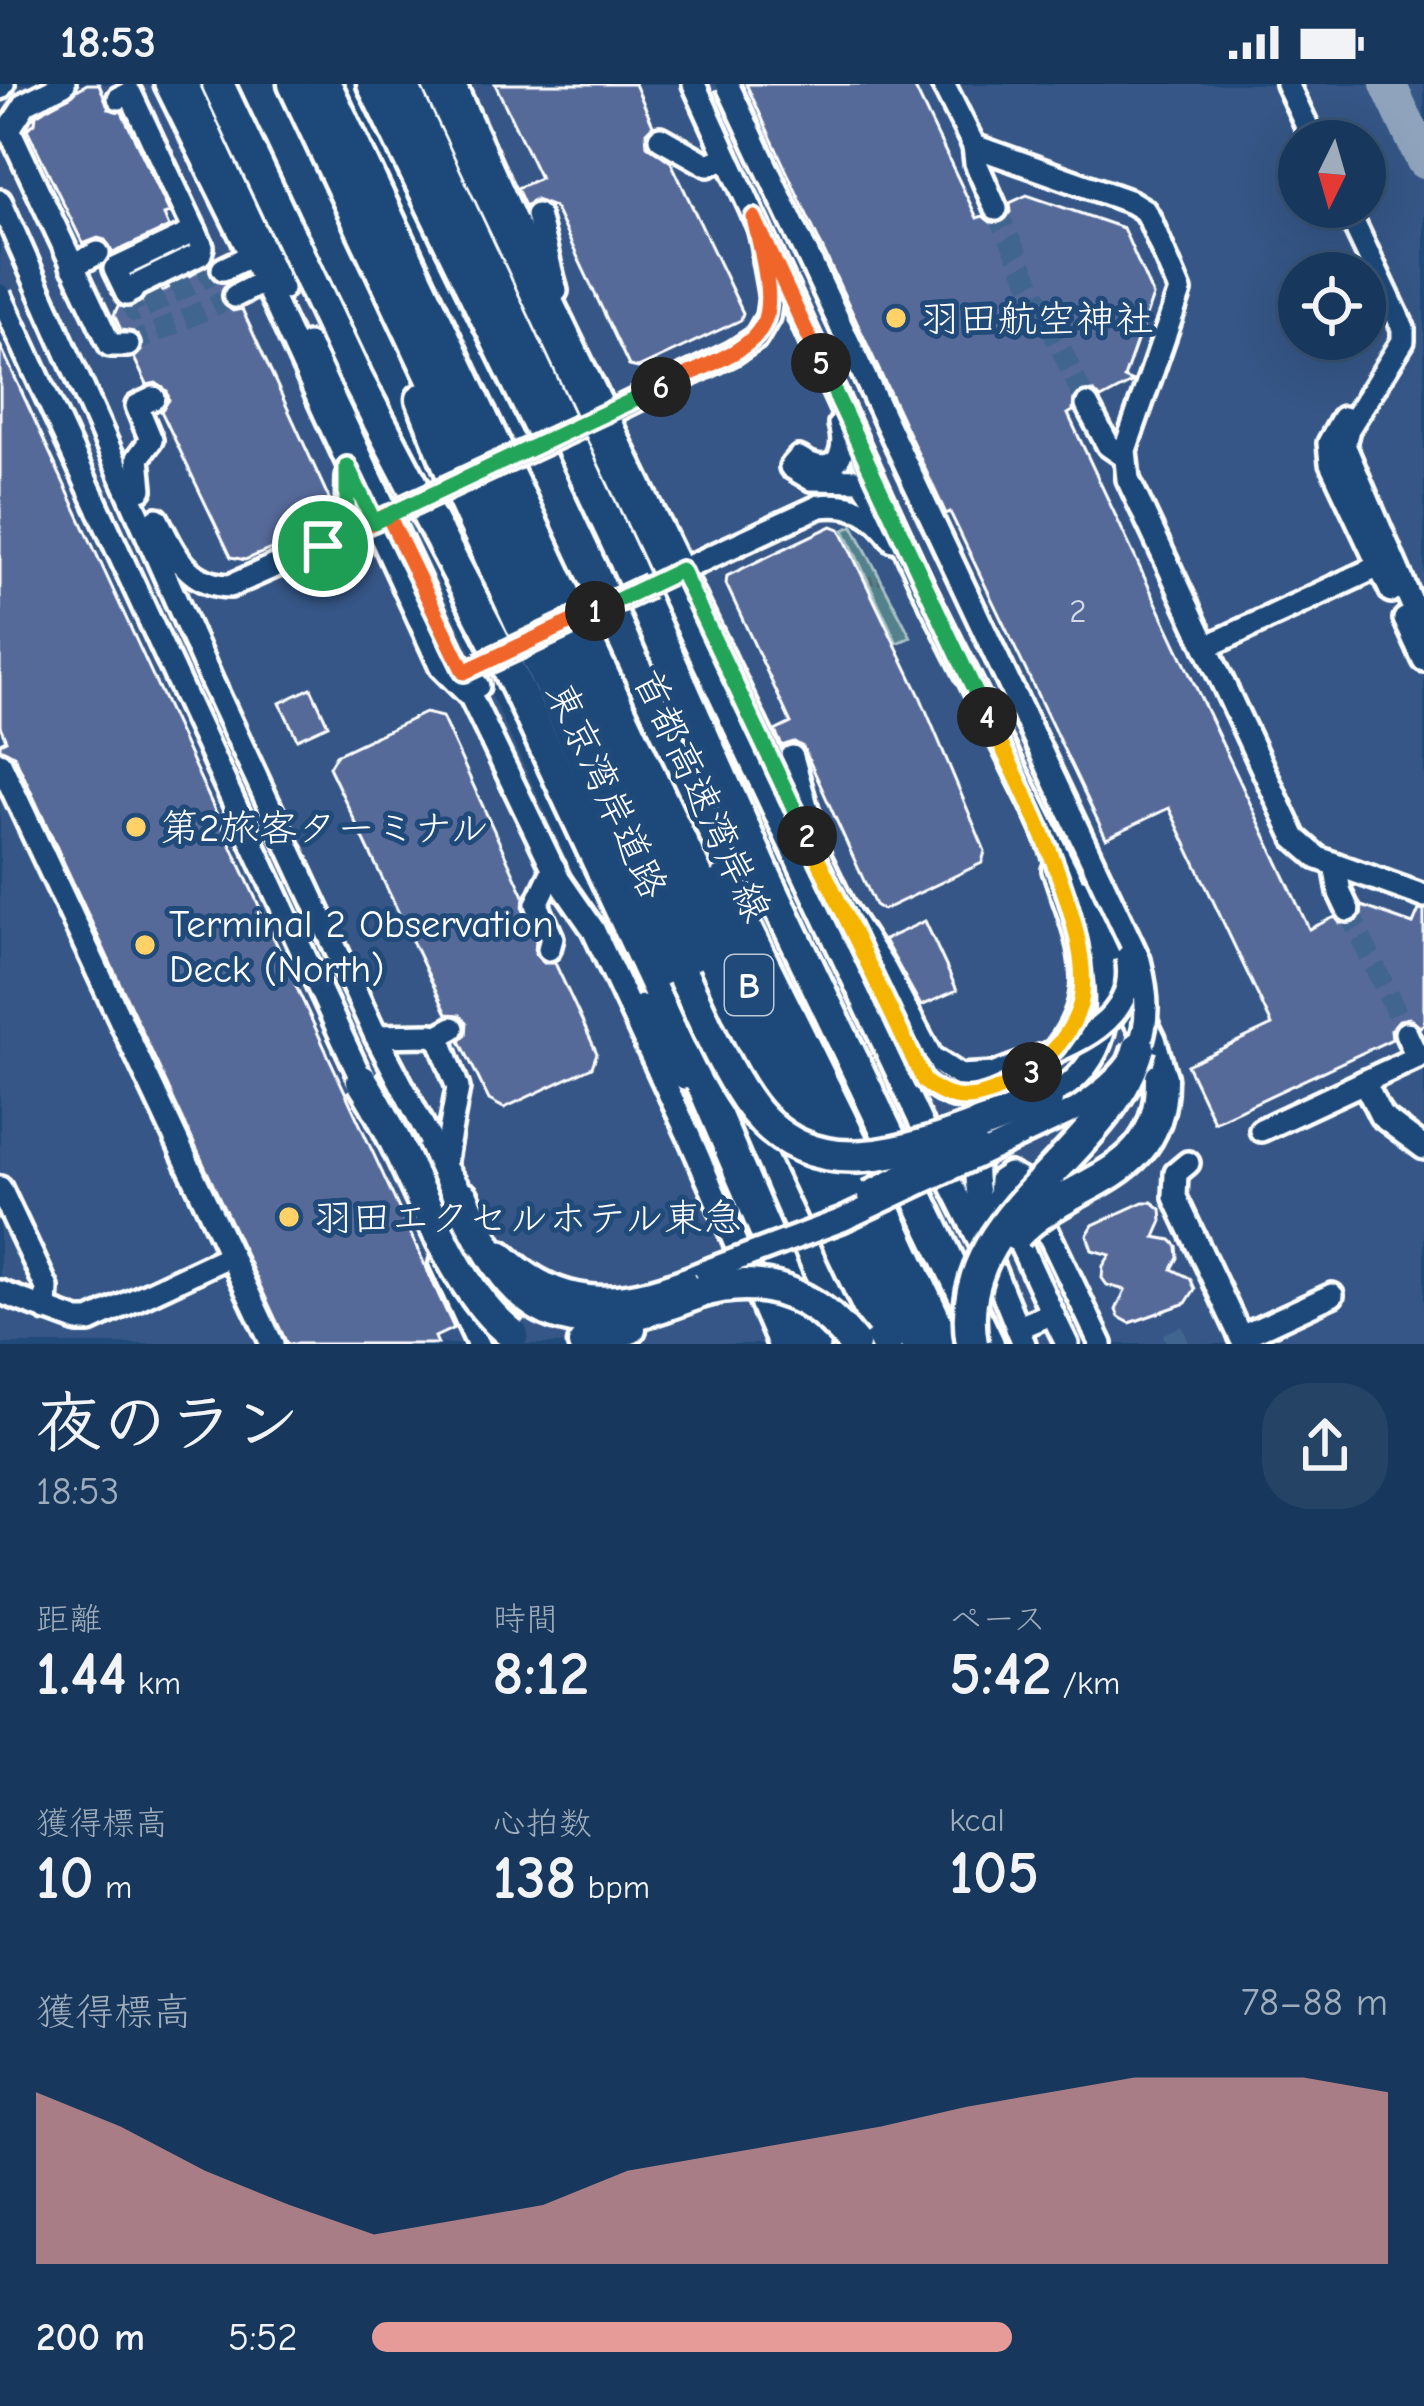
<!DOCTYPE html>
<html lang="ja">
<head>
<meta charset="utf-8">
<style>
  :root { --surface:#17385c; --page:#244365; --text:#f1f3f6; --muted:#9eacbb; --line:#365272; --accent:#e69b98 }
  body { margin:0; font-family:"Comic Neue","Klee One",sans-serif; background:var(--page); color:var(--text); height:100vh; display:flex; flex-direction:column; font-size:45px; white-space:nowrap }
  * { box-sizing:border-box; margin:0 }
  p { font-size:39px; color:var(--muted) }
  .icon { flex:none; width:66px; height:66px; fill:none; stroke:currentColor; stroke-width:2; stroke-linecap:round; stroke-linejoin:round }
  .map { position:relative; height:1260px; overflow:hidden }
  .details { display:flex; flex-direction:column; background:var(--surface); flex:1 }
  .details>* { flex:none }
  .needle { width:78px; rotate:185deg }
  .buttons { position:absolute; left:1278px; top:36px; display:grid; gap:24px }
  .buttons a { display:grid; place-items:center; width:108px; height:108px; border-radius:50%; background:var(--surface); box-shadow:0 12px 48px #0002,0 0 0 3px var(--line); font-size:60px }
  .pin { position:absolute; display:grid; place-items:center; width:102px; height:102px; color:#fff; margin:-51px; border:6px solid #fff; border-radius:50%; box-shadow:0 3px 12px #0007 }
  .km { position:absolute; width:60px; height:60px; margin:-30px; border-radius:50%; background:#222; color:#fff; font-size:33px; line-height:60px; text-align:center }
  .round { display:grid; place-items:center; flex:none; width:126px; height:126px; border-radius:48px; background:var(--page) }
  .summary { display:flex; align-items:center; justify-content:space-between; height:204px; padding:0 36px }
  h1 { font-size:66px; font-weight:700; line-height:90px }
  .metrics { display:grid; grid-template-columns:repeat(3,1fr); gap:18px; height:204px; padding:12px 36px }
  .metrics div { display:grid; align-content:center }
  .metrics b { font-size:60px; font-weight:700 }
  .metrics small { font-size:33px; font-weight:400 }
  .metrics p { font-size:33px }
  .chart { height:336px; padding:24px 36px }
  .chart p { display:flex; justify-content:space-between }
  .chart svg { width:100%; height:216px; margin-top:12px; fill:var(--accent); opacity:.7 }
  ul { padding:0 36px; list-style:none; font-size:39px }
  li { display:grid; grid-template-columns:192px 144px 1fr; align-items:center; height:90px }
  li i { height:30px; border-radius:15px; background:var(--accent) }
  .status { display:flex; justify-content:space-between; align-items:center; height:84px; padding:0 60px; background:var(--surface); direction:ltr }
  .status svg { height:33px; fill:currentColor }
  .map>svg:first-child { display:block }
</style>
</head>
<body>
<div class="status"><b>18:53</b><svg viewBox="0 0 49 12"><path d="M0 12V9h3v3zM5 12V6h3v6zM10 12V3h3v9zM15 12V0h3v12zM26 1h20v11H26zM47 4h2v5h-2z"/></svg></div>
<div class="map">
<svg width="1424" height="1260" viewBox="0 0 1424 1260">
  <defs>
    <pattern id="grass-tufts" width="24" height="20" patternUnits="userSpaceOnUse" patternTransform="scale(3)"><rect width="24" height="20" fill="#53828c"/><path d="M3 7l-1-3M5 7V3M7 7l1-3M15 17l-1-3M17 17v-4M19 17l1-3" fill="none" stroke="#506a6f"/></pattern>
  </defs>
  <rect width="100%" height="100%" fill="#1f4a7a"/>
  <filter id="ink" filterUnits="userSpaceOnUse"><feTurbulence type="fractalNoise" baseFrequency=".00833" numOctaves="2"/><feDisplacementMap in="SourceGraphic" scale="24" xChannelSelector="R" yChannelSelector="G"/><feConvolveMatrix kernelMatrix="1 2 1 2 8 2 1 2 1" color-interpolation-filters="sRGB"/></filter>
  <g filter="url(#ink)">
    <!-- built -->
    <g fill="#345786" fill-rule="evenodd">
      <path d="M0,0H202L459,541L791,1260H0Z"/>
      <path d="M416,0H1424V1260H1009ZM1299,57H1365V123H1299ZM1299,189H1365V255H1299Z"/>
    </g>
    <!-- grass -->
    <path fill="url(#grass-tufts)" stroke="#a9c0c6" stroke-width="3" d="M853,442L911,553L897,559L844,446Z"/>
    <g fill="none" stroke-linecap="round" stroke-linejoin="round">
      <!-- taxiway -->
      <path stroke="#8fa4bc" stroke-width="36" d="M1388,0L1424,77"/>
    </g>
    <!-- building -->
    <g fill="#576b9a" stroke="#fff" stroke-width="3">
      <path d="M87,0H99L109,25L122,28L170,129L164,131L169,143L113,169L105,156L98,154L83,160L27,45L35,39L36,31Z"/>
      <path d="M495,0H635L653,41L646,48L647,61L671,78L743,229L741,236L638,284L629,282L554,123L535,116L525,122L517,104L540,94Z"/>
      <path d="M746,0H913L977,134L983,132L993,140L1003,138L1011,128L1010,119L1027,111L1123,144L1153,212L1124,294L1133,298L1101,315L1094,308L1081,307L1074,314L1073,327L1068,330L1309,845L1335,833L1340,839L1353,840L1361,834L1362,822L1413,840L1419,826L1424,827V940L1420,943L1409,934L1399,936L1391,946L1392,955L1214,1038L1187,981L1272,941L1169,724L1106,754L950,428L946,430Z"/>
      <path d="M208,182L214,197L228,199L220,210L222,220L233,227L242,225L332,421L317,446L245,476L231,473L161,327L169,316L167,307L156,299L147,301L134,274L141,267V255L134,248L121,246L114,231L118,222L132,224Z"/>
      <path d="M0,261L454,1244L435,1253L438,1260H287L14,671L0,664V659L6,656L0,642Z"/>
      <path d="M832,442L840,445L920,612L985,767L982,779L883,826L875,821L803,663L794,658L782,662L775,647L791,639L726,500L727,492Z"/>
      <path d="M311,604L328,641L297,655L280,619Z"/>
      <path d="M425,629L442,633L524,812L523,825L536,855L535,870L544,879H555L597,969L592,983L504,1024L489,1016L460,957L466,951L467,938L460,931L447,930L329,683L336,671Z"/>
      <path d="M925,837L957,906L921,922L884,856Z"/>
      <path d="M1143,1118H1152L1161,1125L1162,1137L1155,1153L1171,1156L1177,1162L1178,1174L1172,1185L1190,1194L1195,1205L1186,1219L1130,1239L1119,1233L1116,1226L1125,1206L1107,1201L1102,1194L1103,1182L1110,1171L1092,1166L1087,1151L1093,1141Z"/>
    </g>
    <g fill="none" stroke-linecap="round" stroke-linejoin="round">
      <!-- minor-tunnel -->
      <g stroke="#41658e" stroke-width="21" stroke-dasharray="21 10" stroke-linecap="butt">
        <path d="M996,125L1087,321"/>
        <path d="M127,210L135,228L223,185"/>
        <path d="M128,261L235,212"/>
        <path d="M1348,826L1406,949"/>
        <path d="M1167,1260L1188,1251"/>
      </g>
      <!-- minor casing -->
      <g stroke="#fff" stroke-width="30">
        <g id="minor">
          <path d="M64,0L26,19L9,45L110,261H128"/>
          <path d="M166,0L276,222L441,583L471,613L559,796L593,845L689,1052L779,1260"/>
          <path d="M187,0L282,205"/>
          <path d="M433,0L926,1050L992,1182L1024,1260"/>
          <path d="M454,0L544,201L843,822L885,886L931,973L960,992L995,990"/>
          <path d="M694,0L922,501L1083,821"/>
          <path d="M943,0L974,62L976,79L996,125"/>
          <path d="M1287,0L1314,57"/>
          <path d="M0,4L3,0"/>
          <path d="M119,14L130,9L195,147"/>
          <path d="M660,54L708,81L727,73"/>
          <path d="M974,62L1131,118L1144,126L1150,136L1180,207L1125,366L1128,395L1295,754L1318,774L1424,812"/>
          <path d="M0,117L212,598L376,952L444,1082L470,1123"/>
          <path d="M1346,123L1403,244V257L1348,345L1344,361L1424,548"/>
          <path d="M537,131L556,207"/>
          <path d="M72,182L98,169"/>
          <path d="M223,185L250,172"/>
          <path d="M127,210L115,185L195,147L202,163L200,170L131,204L132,207"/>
          <path d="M235,212L263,198"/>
          <path d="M308,260L456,576L478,602"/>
          <path d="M1087,321L1108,361L1124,372"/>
          <path d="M1343,334L1329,359L1331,379L1391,507"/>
          <path d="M595,336L733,269L756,254L768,233L771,214L764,176"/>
          <path d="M840,340C850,374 832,396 799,374L791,383L811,395L862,396L874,414"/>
          <path d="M141,405L138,374L151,356L137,322L154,314"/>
          <path d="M157,435C174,469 187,501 230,502L383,434"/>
          <path d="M327,458L347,429L348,394"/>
          <path d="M671,491L820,422C853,418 875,429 893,456"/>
          <path d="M1405,535L1424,576"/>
          <path d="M1206,563L1392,476"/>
          <path d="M792,673L812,743"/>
          <path d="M0,679L272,1260"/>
          <path d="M1335,780L1340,809L1348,826"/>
          <path d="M549,865L552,854L537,820L554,784"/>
          <path d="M863,875C892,935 920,1051 1007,1002"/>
          <path d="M642,922L684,994"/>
          <path d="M1406,949L1417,973"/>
          <path d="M376,952L432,951L440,956"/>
          <path d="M1364,998L1381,1032L1424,1064"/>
          <path d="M1047,1016C1101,984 1115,939 1103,879"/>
          <path d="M1261,1046L1424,970"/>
          <path d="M424,1070L462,1169"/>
          <path d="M1188,1079L1176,1089L1175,1113L1244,1260"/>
          <path d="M444,1081L458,1004L440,956L442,950L453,944"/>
          <path d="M0,1104L47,1204L46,1226"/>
          <path d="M989,1155C978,1116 967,1077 986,1037C994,1021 1006,1014 1018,1004C1050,978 1084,938 1083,894C1082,857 1066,821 1054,786"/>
          <path d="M502,1168C566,1231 630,1219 706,1187"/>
          <path d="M441,1179L478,1260"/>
          <path d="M0,1208L78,1237H90L231,1171"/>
          <path d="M780,1215L795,1260"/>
          <path d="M1052,1229L1067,1260"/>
          <path d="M1017,1244L1052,1229L999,1114L1000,1096L1009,1090L1024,1098L1101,1260"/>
          <path d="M1241,1253L1332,1211"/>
        </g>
      </g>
      <!-- highway casing -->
      <g stroke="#fff" stroke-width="39">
        <g id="highway">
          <path d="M218,0L357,295L511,590L705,1006L814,1260"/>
          <path d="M294,0L886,1260"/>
          <path d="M325,0L917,1260"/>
          <path d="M373,0L538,340"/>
          <path d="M402,0L627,480L765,792L988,1260"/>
          <path d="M422,315L452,390L683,892"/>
          <path d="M723,798L886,1129L946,1260"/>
          <path d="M1079,810L1150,957L1161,994"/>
          <path d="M463,1114C518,1243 572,1260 700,1208"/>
          <path d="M584,1260L630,1244"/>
        </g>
      </g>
      <!-- minor -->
      <use href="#minor" stroke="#1f4a7a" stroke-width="21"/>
      <!-- highway -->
      <use href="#highway" stroke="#1f4a7a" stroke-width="30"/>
      <!-- minor-bridge casing -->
      <g stroke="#fff" stroke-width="30" stroke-linecap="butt">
        <g id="minor-bridge">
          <path d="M0,211L362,997"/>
          <path d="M399,426L581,342"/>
          <path d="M480,581L649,502"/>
          <path d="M995,990C1049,968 1142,948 1127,873"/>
          <path d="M868,1109L975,1056"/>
          <path d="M706,1187L842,1136L1077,1025C1139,982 1158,951 1139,876L727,0"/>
        </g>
      </g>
      <!-- highway-bridge casing -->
      <g stroke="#fff" stroke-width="39" stroke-linecap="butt">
        <g id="highway-bridge">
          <path d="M683,892C703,933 720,977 746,1015C822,1126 950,1048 1047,1016"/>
          <path d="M362,997C412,1072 444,1199 513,1251"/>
          <path d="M1016,1151C1070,1092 1163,1098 1161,994"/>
          <path d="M700,1208C762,1189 814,1209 854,1260"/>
          <path d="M972,1260C949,1130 1108,1076 1139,963"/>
        </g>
      </g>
      <!-- minor-bridge -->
      <use href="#minor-bridge" stroke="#1f4a7a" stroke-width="21"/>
      <!-- highway-bridge -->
      <use href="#highway-bridge" stroke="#1f4a7a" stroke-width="30"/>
    </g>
  </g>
  <g fill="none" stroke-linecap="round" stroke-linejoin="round" filter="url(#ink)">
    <!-- split-1 casing -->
    <g stroke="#fff" stroke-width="24">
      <path id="split-1" d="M323,462L388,431L464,588L595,527"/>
    </g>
    <!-- split-2 casing -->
    <g stroke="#fff" stroke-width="24">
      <path id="split-2" d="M595,527L681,486L807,752"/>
    </g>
    <!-- split-3 casing -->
    <g stroke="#fff" stroke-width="24">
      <path id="split-3" d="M807,752L924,997C962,1030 995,1008 1032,988"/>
    </g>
    <!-- split-4 casing -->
    <g stroke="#fff" stroke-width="24">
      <path id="split-4" d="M987,633C1020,698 1098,850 1080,921C1072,949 1053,968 1032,988"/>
    </g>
    <!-- split-5 casing -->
    <g stroke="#fff" stroke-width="24">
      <path id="split-5" d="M821,279L987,633"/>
    </g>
    <!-- split-6 casing -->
    <g stroke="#fff" stroke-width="24">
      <path id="split-6" d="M661,303C770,252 784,259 754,134L821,279"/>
    </g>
    <!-- split-7 casing -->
    <g stroke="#fff" stroke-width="24">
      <path id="split-7" d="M323,462L347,428V382L374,438L661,303"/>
    </g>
    <!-- split-1 -->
    <use href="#split-1" stroke="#f0652b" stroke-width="15"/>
    <!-- split-2 -->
    <use href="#split-2" stroke="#22a559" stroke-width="15"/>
    <!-- split-3 -->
    <use href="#split-3" stroke="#f5b400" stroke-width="15"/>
    <!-- split-4 -->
    <use href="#split-4" stroke="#f5b400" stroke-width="15"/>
    <!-- split-5 -->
    <use href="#split-5" stroke="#22a559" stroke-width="15"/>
    <!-- split-6 -->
    <use href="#split-6" stroke="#f0652b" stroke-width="15"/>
    <!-- split-7 -->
    <use href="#split-7" stroke="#22a559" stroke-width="15"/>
  </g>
  <!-- markers -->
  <g fill="#ffd166" stroke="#1f4a7a" stroke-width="4.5">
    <circle cx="896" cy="234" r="12"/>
    <circle cx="136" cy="743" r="12"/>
    <circle cx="145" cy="861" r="12"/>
    <circle cx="289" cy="1133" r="12"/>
  </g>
  <g text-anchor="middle" stroke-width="10" stroke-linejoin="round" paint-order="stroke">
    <!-- number labels -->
    <g font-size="33" fill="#d5dae6">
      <text x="1078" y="538">2</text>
    </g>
    <!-- shield labels -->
    <rect fill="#1f4a7a" stroke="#bcc9d7" stroke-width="3" x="725" y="871" width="48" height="60" rx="9"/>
    <g font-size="36" font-weight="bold" fill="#fff">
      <text x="749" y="914">B</text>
    </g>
    <!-- poi labels -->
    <g font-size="39" fill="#fff" stroke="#1f4a7a" text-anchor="start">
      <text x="920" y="248">羽田航空神社</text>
      <text x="160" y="757">第2旅客ターミナル</text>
      <text x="169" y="853">Terminal 2 Observation<tspan x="169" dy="45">Deck (North)</tspan></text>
      <text x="313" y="1147">羽田エクセルホテル東急</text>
    </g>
    <!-- street labels -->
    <g font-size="39" fill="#fff" stroke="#1f4a7a">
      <text transform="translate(608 706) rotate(65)" y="14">東京湾岸道路</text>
      <text transform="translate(703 711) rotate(65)" y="14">首都高速湾岸線</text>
    </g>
  </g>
</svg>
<div class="buttons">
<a><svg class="needle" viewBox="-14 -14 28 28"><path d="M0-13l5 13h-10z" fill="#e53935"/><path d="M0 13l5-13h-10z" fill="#9eacbb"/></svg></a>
<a><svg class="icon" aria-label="locate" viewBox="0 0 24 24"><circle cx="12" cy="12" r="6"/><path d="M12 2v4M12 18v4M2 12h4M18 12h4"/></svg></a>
</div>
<div class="pin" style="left:323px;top:462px;background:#1e9e55"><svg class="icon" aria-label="arrive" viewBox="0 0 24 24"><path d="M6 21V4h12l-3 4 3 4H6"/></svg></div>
<b class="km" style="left:595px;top:527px">1</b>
<b class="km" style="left:807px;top:752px">2</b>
<b class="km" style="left:1032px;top:988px">3</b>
<b class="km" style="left:987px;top:633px">4</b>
<b class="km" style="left:821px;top:279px">5</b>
<b class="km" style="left:661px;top:303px">6</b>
</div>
<section class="details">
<div class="summary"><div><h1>夜のラン</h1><p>18:53</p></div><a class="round"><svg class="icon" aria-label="share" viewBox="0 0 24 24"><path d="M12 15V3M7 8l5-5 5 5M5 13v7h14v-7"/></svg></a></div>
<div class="metrics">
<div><p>距離</p><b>1.44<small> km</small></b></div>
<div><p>時間</p><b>8:12</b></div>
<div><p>ペース</p><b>5:42<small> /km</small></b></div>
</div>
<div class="metrics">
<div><p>獲得標高</p><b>10<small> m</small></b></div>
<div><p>心拍数</p><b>138<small> bpm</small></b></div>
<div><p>kcal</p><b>105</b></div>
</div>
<div class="chart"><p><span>獲得標高</span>78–88 m</p>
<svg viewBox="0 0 160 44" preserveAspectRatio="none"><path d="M0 44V9L10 16L20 25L30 32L40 38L50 35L60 32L70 25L80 22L90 19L100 16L110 12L120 9L130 6L140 6L150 6L160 9V44z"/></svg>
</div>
<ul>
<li><b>200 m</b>5:52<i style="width:63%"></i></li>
</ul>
</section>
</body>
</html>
